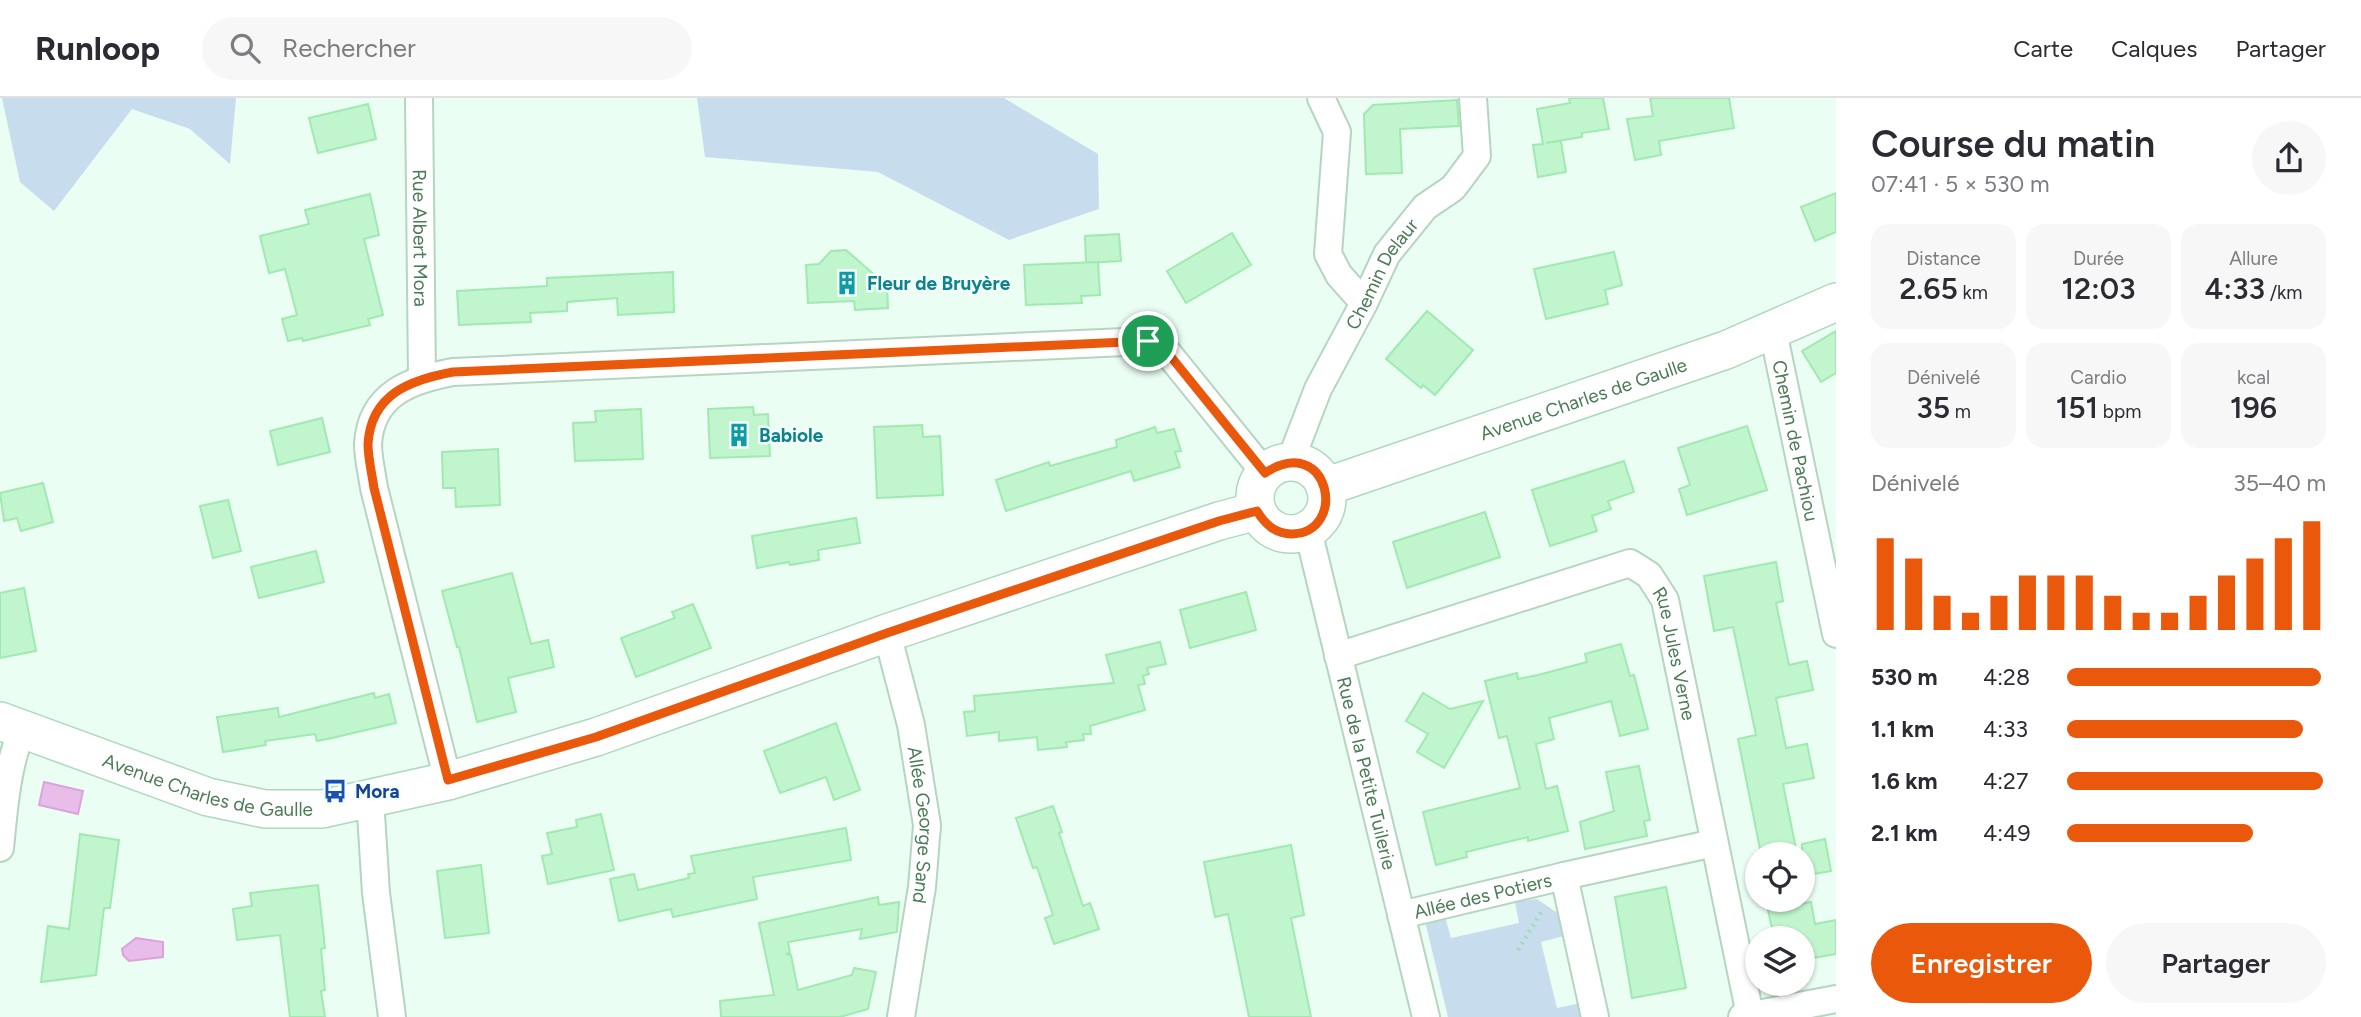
<!DOCTYPE html>
<html lang="fr">
<head>
<meta charset="utf-8">
<style>
  :root { --surface:#fff; --page:#f7f7f7; --text:#2b2b33; --muted:#7c7c81; --line:#e1e1e2; --accent:#ea580c }
  body { margin:0; font-family:Figtree,sans-serif; background:var(--page); color:var(--text); height:100vh; display:flex; flex-direction:column; font-size:26px; white-space:nowrap }
  * { box-sizing:border-box; margin:0 }
  p { font-size:23px; color:var(--muted) }
  .icon { flex:none; width:38px; height:38px; fill:none; stroke:currentColor; stroke-width:2; stroke-linecap:round; stroke-linejoin:round }
  .map { position:relative; flex:1; overflow:hidden }
  .details { display:flex; flex-direction:column; background:var(--surface); width:525px }
  .details>* { flex:none }
  .tools { position:absolute; left:1745px; top:744px; display:grid; gap:14px }
  .tools a { display:grid; place-items:center; width:70px; height:70px; border-radius:50%; background:var(--surface); box-shadow:0 2px 5px #0004; font-size:35px }
  .pin { position:absolute; display:grid; place-items:center; width:60px; height:60px; color:#fff; margin:-30px; border:4px solid #fff; border-radius:50%; box-shadow:0 2px 7px #0007 }
  .round { display:grid; place-items:center; flex:none; width:74px; height:74px; border-radius:37px; background:var(--page) }
  .head { display:flex; align-items:center; justify-content:space-between; height:119px; padding:0 35px }
  h1 { font-size:38px; font-weight:600; line-height:52px }
  .stats { display:grid; grid-template-columns:repeat(3,1fr); gap:10px; height:119px; padding:7px 35px }
  .stats div { display:grid; align-content:center; border-radius:18px; background:var(--page); text-align:center }
  .stats b { font-size:30px; font-weight:600 }
  .stats small { font-size:19px; font-weight:400 }
  .stats p { font-size:19px }
  .chart { height:196px; padding:14px 35px }
  .chart p { display:flex; justify-content:space-between }
  .chart svg { width:100%; height:126px; margin-top:7px; stroke:var(--accent); stroke-width:6 }
  .cta { display:flex; gap:14px; margin-top:auto; padding:14px 35px }
  .cta a { flex:1; height:80px; border-radius:42px; background:var(--accent); color:#fff; font-size:28px; font-weight:600; line-height:80px; text-align:center }
  .cta a+a { background:var(--page); color:var(--text) }
  ul { padding:0 35px; list-style:none; font-size:23px }
  li { display:grid; grid-template-columns:112px 84px 1fr; align-items:center; height:52px }
  li i { height:18px; border-radius:9px; background:var(--accent) }
  header { display:flex; align-items:center; gap:42px; box-sizing:border-box; height:98px; padding:0 35px; background:var(--surface); border-bottom:2px solid var(--line) }
  header strong { font-size:33px }
  nav { display:flex; gap:38px; margin-inline-start:auto; font-size:24px }
  .search { width:490px; height:63px; background:var(--page); display:flex; align-items:center; gap:18px; box-sizing:border-box; padding:0 24px; border-radius:38px; color:var(--muted); font-size:26px }
  main { display:flex; flex:1; min-height:0 }
  .map>svg:first-child { display:block }
</style>
</head>
<body>
<header>
<strong>Runloop</strong>
<div class="search"><svg class="icon" aria-label="search" viewBox="0 0 24 24"><circle cx="10" cy="10" r="6"/><path d="M15 15l6 6"/></svg>Rechercher</div>
<nav><a>Carte</a><a>Calques</a><a>Partager</a></nav>
</header>
<main>
<div class="map">
<svg width="1836" height="919" viewBox="0 0 1836 919">
  <rect width="100%" height="100%" fill="#ebfef4"/>
  <!-- green -->
  <g fill="#c7ddee">
    <path d="M2,0H236L230,66L190,31L132,11L54,113L20,84Z"/>
    <path d="M697,0H1004L1098,56L1099,111L1009,142L878,74L705,59Z"/>
    <path d="M1537,801L1559,816L1564,838L1541,844L1557,910L1581,905L1584,919H1448L1425,823L1445,818L1451,840L1519,825L1515,804Z"/>
  </g>
  <!-- water -->
  <g fill="#e9bdea" stroke="#dca2dc" stroke-width="2">
    <path d="M44,684L83,693L78,716L39,707Z"/>
    <path d="M136,840L163,844V859L129,863L123,857L122,851Z"/>
  </g>
  <!-- building -->
  <g fill="#c1f5cd" stroke="#a0e9b0" stroke-width="2">
    <path d="M1569,0H1603L1609,31L1582,35V39L1546,45L1561,43L1566,74L1538,79L1533,47L1543,46L1537,11L1570,5Z"/>
    <path d="M1650,0H1729L1734,30L1659,43L1661,57L1635,62L1627,21L1653,18Z"/>
    <path d="M1457,2L1459,28L1400,31L1402,75L1366,76L1364,16L1373,7Z"/>
    <path d="M368,6L376,41L318,55L309,20Z"/>
    <path d="M1836,95V134L1815,143L1801,109Z"/>
    <path d="M370,96L379,137L364,141L383,217L368,221L370,227L303,243L302,240L288,243L282,221L297,217L285,171L269,175L260,138L309,126L305,112Z"/>
    <path d="M1232,135L1251,167L1186,205L1167,173Z"/>
    <path d="M1119,136L1121,163L1086,165L1085,138Z"/>
    <path d="M846,152L887,188L888,210L855,212L854,203L808,205L806,167L819,166L831,153Z"/>
    <path d="M1614,154L1622,187L1605,192L1608,206L1546,221L1534,171Z"/>
    <path d="M1098,164L1100,197L1081,198L1082,205L1026,207L1024,167Z"/>
    <path d="M673,174L674,214L618,217L617,200L567,204V213L530,215L531,224L459,227L457,193L547,188V180Z"/>
    <path d="M1427,213L1473,252L1435,297L1423,287L1421,290L1386,261Z"/>
    <path d="M1836,233V275L1821,284L1802,253Z"/>
    <path d="M753,309L754,317L768,316L770,358L710,360L708,311Z"/>
    <path d="M641,311L643,361L575,363L573,325L596,324L595,313Z"/>
    <path d="M322,320L330,354L278,367L270,333Z"/>
    <path d="M922,327L923,339L940,338L943,397L877,400L874,329Z"/>
    <path d="M1747,328L1767,392L1687,417L1679,391L1690,387L1678,350Z"/>
    <path d="M1155,329L1157,335L1174,331L1181,353L1175,354L1180,369L1134,383L1131,373L1006,413L996,382L1049,364L1050,368L1117,349L1116,342Z"/>
    <path d="M498,351L500,407L456,409L455,390H443L442,354Z"/>
    <path d="M1624,363L1634,394L1608,403L1611,411L1592,418L1597,433L1550,448L1532,392Z"/>
    <path d="M43,385L53,424L21,433L17,420L4,423L0,395Z"/>
    <path d="M228,402L241,453L213,460L200,408Z"/>
    <path d="M1485,414L1500,459L1407,490L1393,444Z"/>
    <path d="M856,420L860,445L818,452L819,462L790,467L789,464L757,470L752,438Z"/>
    <path d="M316,453L324,484L259,500L251,469Z"/>
    <path d="M1776,464L1783,503L1776,505L1789,567L1807,563L1813,592L1776,600L1786,650L1807,646L1814,680L1783,686L1797,756H1761L1738,641L1756,637L1733,529L1714,533L1704,478Z"/>
    <path d="M512,475L531,546L548,542L554,569L508,580L516,614L477,624L459,549H457L442,493Z"/>
    <path d="M24,490L36,553L0,560V495Z"/>
    <path d="M1246,494L1256,532L1190,550L1180,512Z"/>
    <path d="M693,506L711,550L636,579L621,540L675,520L672,514Z"/>
    <path d="M1160,544L1166,566L1147,570L1149,576L1143,578L1145,586L1138,587L1145,612L1090,628L1091,636H1083L1084,642L1066,644L1067,649L1038,652L1037,639L999,643V634L967,638L964,614L975,613L974,598L1114,585L1106,557Z"/>
    <path d="M1621,546L1630,578L1634,577L1648,631L1620,638L1611,603L1549,620L1554,641L1536,646L1546,691L1557,688L1568,733L1528,743V739L1466,754L1467,759L1436,767L1423,714L1520,690L1507,638L1499,640L1485,583L1517,575L1518,581L1538,577L1587,564L1585,556Z"/>
    <path d="M374,595L375,600L389,596L396,625L332,640L317,643L315,636L265,643L266,647L223,654L217,619L278,610L279,619Z"/>
    <path d="M1423,595L1450,611L1483,603L1444,670L1417,654L1428,636L1406,623Z"/>
    <path d="M836,625L860,692L834,702L826,679L780,695L764,653Z"/>
    <path d="M1639,668L1650,722L1644,723L1647,738L1585,751L1580,724L1614,713L1606,674Z"/>
    <path d="M1053,708L1062,734L1059,735L1083,808L1090,805L1099,831L1054,846L1045,820L1053,817L1037,769L1033,770L1016,720Z"/>
    <path d="M601,716L614,772L548,786L542,758L552,756L547,735L577,729L576,722Z"/>
    <path d="M846,730L851,762L753,779L757,801L673,819L671,811L619,823L610,781L634,776L638,792L689,780L688,776L695,775L691,758Z"/>
    <path d="M80,736L119,742L110,810H104L96,877L41,884L48,828L69,831Z"/>
    <path d="M1825,741L1831,773L1802,778V746Z"/>
    <path d="M1291,747L1304,817L1291,820L1311,919H1249L1228,816L1215,819L1204,764Z"/>
    <path d="M481,767L489,835L445,840L437,773Z"/>
    <path d="M318,787L325,850L321,851L325,892L321,893L325,919H290L280,837L237,842L233,811L252,808L250,795Z"/>
    <path d="M1666,789L1686,890L1632,900L1615,799Z"/>
    <path d="M878,799L879,807L899,804L897,834L860,841L862,831L788,844L790,855L786,856L791,857L798,892L852,877L854,870L876,874L868,911L840,919H721L720,903L774,897L759,825Z"/>
    <path d="M1811,804L1815,826L1836,822V856L1802,862V840H1774L1768,812Z"/>
  </g>
  <g fill="none" stroke-linecap="round" stroke-linejoin="round">
    <!-- street casing -->
    <g stroke="#b4d6be" stroke-width="30">
      <g id="street">
        <path id="s1" d="M419,0L422,280"/>
        <path d="M1321,0L1337,34L1328,156L1339,177L1364,205"/>
        <path id="s2" d="M1773,233L1836,536"/>
        <path id="s3" d="M1290,364L1318,291L1364,205L1387,156L1425,109L1453,90L1477,58L1473,0"/>
        <path id="s4" d="M1308,432L1426,919"/>
        <path id="s5" d="M887,535L911,627L927,727L922,789L901,919"/>
        <path id="s6" d="M1338,558L1630,465L1649,477L1665,502L1750,917"/>
        <path d="M448,683L374,390C372,376 368,360 368,346C371,296 410,282 453,274L1148,243L1163,249L1265,375"/>
        <path d="M367,700L371,716L376,795L392,919"/>
        <path d="M0,750C4,710 7,669 22,631"/>
        <path d="M1564,778L1714,745"/>
        <path id="s7" d="M1401,817L1564,778L1595,919"/>
        <path d="M1742,919L1836,901"/>
      </g>
    </g>
    <!-- secondary casing -->
    <g stroke="#aed8bb" stroke-width="40">
      <g id="secondary">
        <circle cx="1291" cy="400" r="36"/>
        <path id="s8" d="M1325,389L1726,252L1836,204"/>
        <path id="s9" d="M0,623L208,699L265,711H322L448,683L596,639L887,535L1219,423L1257,413"/>
      </g>
    </g>
    <!-- path -->
    <path stroke="#a3dbb0" stroke-width="4.5" stroke-dasharray="2 5" stroke-linecap="butt" d="M1518,852L1543,811"/>
    <!-- street -->
    <use href="#street" stroke="#fff" stroke-width="26"/>
    <!-- secondary -->
    <use href="#secondary" stroke="#fff" stroke-width="37"/>
  </g>
  <g fill="none" stroke-linecap="round" stroke-linejoin="round">
    <!-- route casing -->
    <g stroke="#fff" stroke-width="14">
      <path id="route" d="M1148,243L1163,249L1265,375C1330,333 1349,436 1291,436C1274,435 1265,426 1257,413L1219,423L887,535L596,639L448,682L374,390C372,376 368,360 368,346C371,296 410,282 453,274Z"/>
    </g>
    <!-- route -->
    <use href="#route" stroke="#ea580c" stroke-width="9"/>
  </g>
  <!-- icons -->
  <defs>
    <g id="building-bare" transform="scale(1.89)"><path d="M-4-6H4V6H1V3H-1V6H-4ZM-2.5-4.3h1.7v1.8h-1.7ZM.8-4.3h1.7v1.8H.8ZM-2.5-1h1.7V.8h-1.7ZM.8-1h1.7V.8H.8Z" fill="#0f9aa8" stroke="#f3fff8" stroke-width="2.5" paint-order="stroke"/></g>
    <g id="bus-bare" transform="scale(1.89)"><path d="M-5-6H5V4H4V6H2V4H-2V6H-4V4H-5ZM-3.5-4V0h7V-4ZM-3.5 1.2v1.5H-2V1.2ZM2 1.2v1.5H3.5V1.2Z" fill="#1a4fb4" stroke="#f3fff8" stroke-width="2.5" paint-order="stroke"/></g>
  </defs>
  <g fill-rule="evenodd">
    <use href="#building-bare" x="847" y="185"/>
    <use href="#building-bare" x="739" y="337"/>
    <use href="#bus-bare" x="335" y="693"/>
  </g>
  <g text-anchor="middle" stroke-width="5" stroke-linejoin="round" paint-order="stroke">
    <!-- street labels -->
    <g font-size="19" fill="#4b7c55" stroke="#f3fff8">
      <text dy="7" stroke="none"><textPath href="#s1" startOffset="140">Rue Albert Mora</textPath></text>
      <text dy="7" stroke="none"><textPath href="#s3" startOffset="210">Chemin Delaur</textPath></text>
      <text dy="7" stroke="none"><textPath href="#s8" startOffset="273">Avenue Charles de Gaulle</textPath></text>
      <text dy="7" stroke="none"><textPath href="#s2" startOffset="112">Chemin de Pachiou</textPath></text>
      <text dy="7" stroke="none"><textPath href="#s6" startOffset="413">Rue Jules Verne</textPath></text>
      <text dy="7" stroke="none"><textPath href="#s4" startOffset="250">Rue de la Petite Tuilerie</textPath></text>
      <text dy="7" stroke="none"><textPath href="#s9" startOffset="219">Avenue Charles de Gaulle</textPath></text>
      <text dy="7" stroke="none"><textPath href="#s5" startOffset="196">Allée George Sand</textPath></text>
      <text dy="7" stroke="none"><textPath href="#s7" startOffset="84">Allée des Potiers</textPath></text>
    </g>
    <!-- culture labels -->
    <g font-size="19" font-weight="bold" fill="#0d838f" stroke="#f3fff8" text-anchor="start">
      <text x="867" y="192">Fleur de Bruyère</text>
      <text x="759" y="344">Babiole</text>
    </g>
    <!-- transit labels -->
    <g font-size="19" font-weight="bold" fill="#164399" stroke="#f3fff8" text-anchor="start">
      <text x="355" y="700">Mora</text>
    </g>
  </g>
</svg>
<div class="tools">
<a><svg class="icon" aria-label="locate" viewBox="0 0 24 24"><circle cx="12" cy="12" r="6"/><path d="M12 2v4M12 18v4M2 12h4M18 12h4"/></svg></a>
<a><svg class="icon" aria-label="layers" viewBox="0 0 24 24"><path d="M12 4l9 5-9 5-9-5zM3 14l9 5 9-5"/></svg></a>
</div>
<div class="pin" style="left:1148px;top:243px;background:#1e9e55"><svg class="icon" aria-label="arrive" viewBox="0 0 24 24"><path d="M6 21V4h12l-3 4 3 4H6"/></svg></div>
</div>
<section class="details">
<div class="head"><div><h1>Course du matin</h1><p>07:41 · 5 × 530 m</p></div><a class="round"><svg class="icon" aria-label="share" viewBox="0 0 24 24"><path d="M12 15V3M7 8l5-5 5 5M5 13v7h14v-7"/></svg></a></div>
<div class="stats">
<div><p>Distance</p><b>2.65<small> km</small></b></div>
<div><p>Durée</p><b>12:03</b></div>
<div><p>Allure</p><b>4:33<small> /km</small></b></div>
</div>
<div class="stats">
<div><p>Dénivelé</p><b>35<small> m</small></b></div>
<div><p>Cardio</p><b>151<small> bpm</small></b></div>
<div><p>kcal</p><b>196</b></div>
</div>
<div class="chart"><p><span>Dénivelé</span>35–40 m</p>
<svg viewBox="0 0 160 44" preserveAspectRatio="none"><path d="M5 44V12M15 44V19M25 44V32M35 44V38M45 44V32M55 44V25M65 44V25M75 44V25M85 44V32M95 44V38M105 44V38M115 44V32M125 44V25M135 44V19M145 44V12M155 44V6"/></svg>
</div>
<ul>
<li><b>530 m</b>4:28<i style="width:98%"></i></li>
<li><b>1.1 km</b>4:33<i style="width:91%"></i></li>
<li><b>1.6 km</b>4:27<i style="width:99%"></i></li>
<li><b>2.1 km</b>4:49<i style="width:72%"></i></li>
</ul>
<div class="cta"><a>Enregistrer</a><a>Partager</a></div>
</section>
</main>
</body>
</html>
